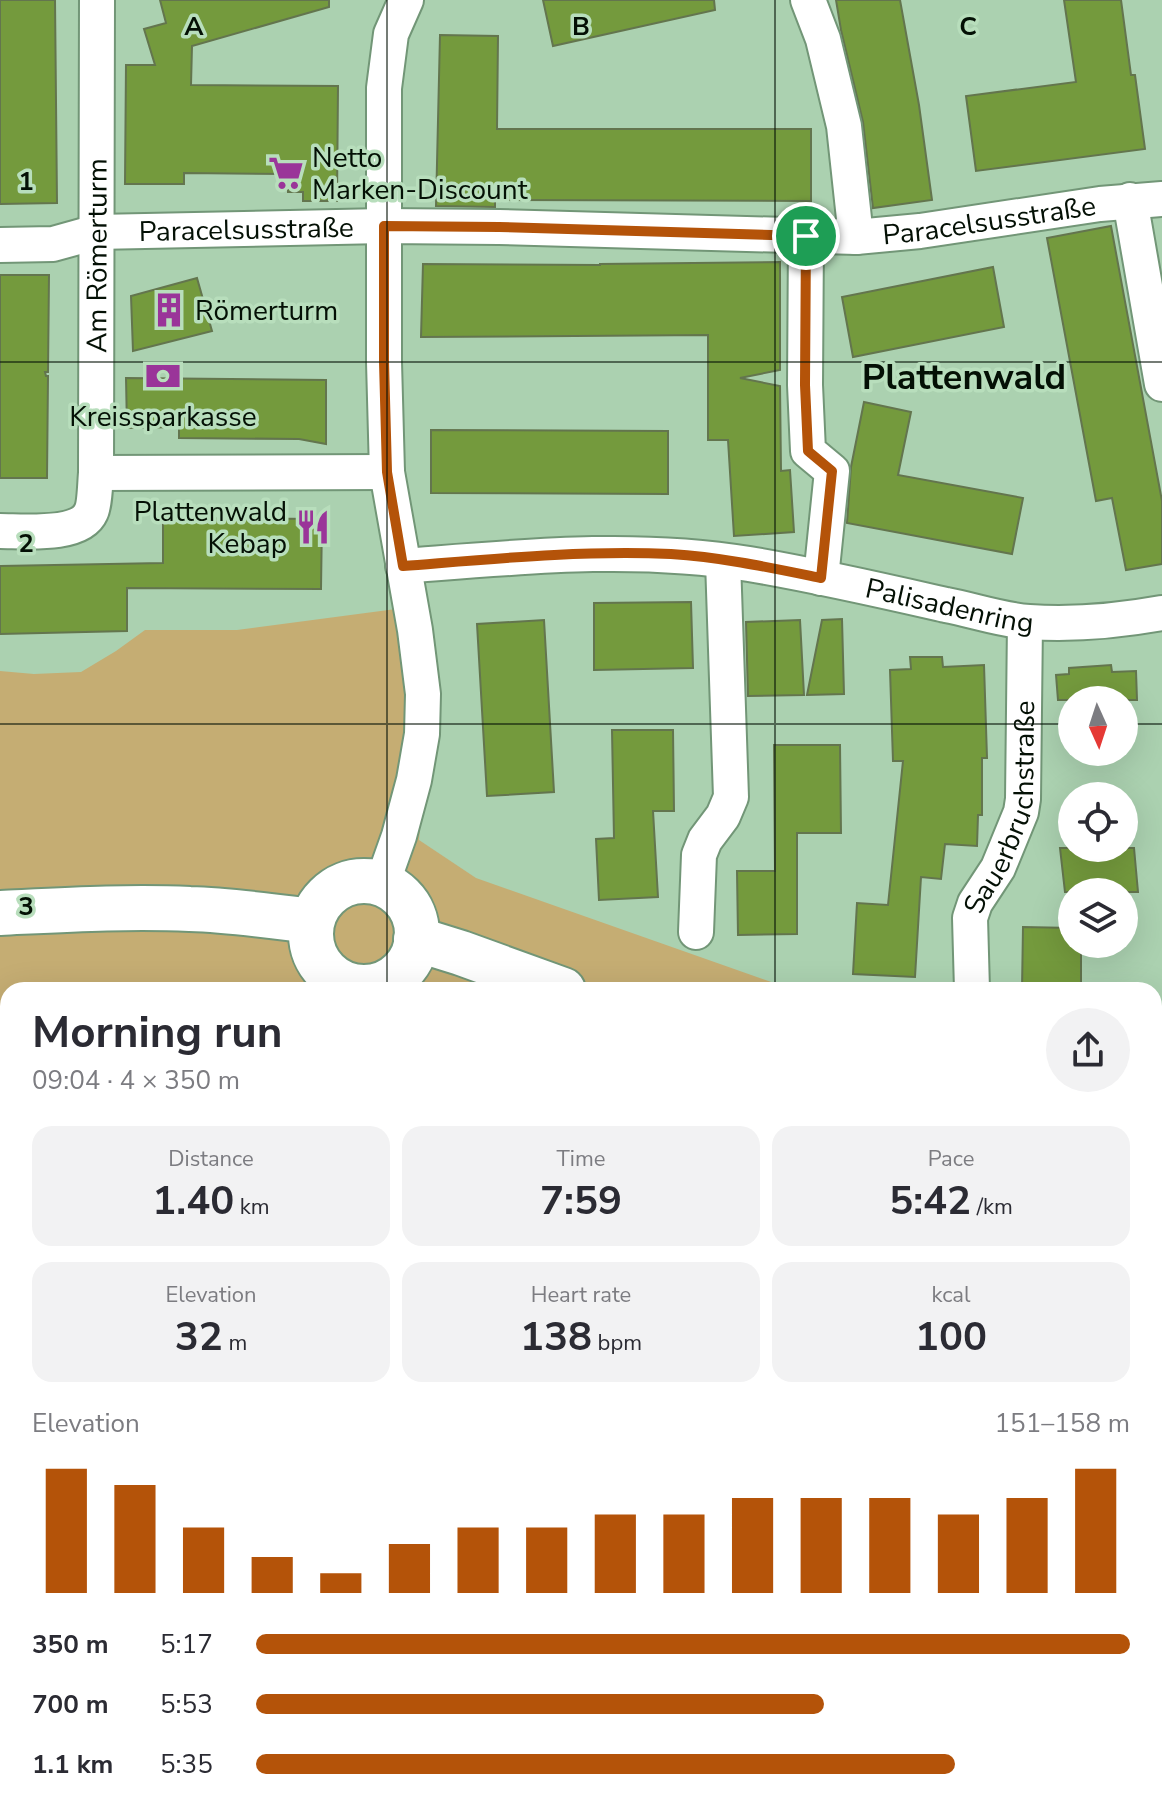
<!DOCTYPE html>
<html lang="en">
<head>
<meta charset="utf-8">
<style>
  :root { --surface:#fff; --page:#f2f2f3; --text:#2b2b33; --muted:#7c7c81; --accent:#b45309 }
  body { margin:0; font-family:"Nunito Sans",sans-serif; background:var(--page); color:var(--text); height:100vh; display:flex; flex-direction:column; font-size:30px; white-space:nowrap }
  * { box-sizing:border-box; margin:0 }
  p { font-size:26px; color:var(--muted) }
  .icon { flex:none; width:44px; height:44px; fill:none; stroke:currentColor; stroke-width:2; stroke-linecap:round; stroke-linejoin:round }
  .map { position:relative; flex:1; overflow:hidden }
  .panel { position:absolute; left:0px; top:982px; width:1162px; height:830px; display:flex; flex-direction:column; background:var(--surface); border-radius:24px 24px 0 0; box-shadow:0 8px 32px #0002 }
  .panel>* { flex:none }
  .needle { width:52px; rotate:177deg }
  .controls { position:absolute; left:1058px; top:686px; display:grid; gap:16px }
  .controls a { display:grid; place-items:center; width:80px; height:80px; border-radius:50%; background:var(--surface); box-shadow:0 8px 32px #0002; font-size:40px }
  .pin { position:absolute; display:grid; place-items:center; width:68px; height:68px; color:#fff; margin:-34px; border:4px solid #fff; border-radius:50%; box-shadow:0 2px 8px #0007 }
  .round { display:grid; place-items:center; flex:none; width:84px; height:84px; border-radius:42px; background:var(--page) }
  .summary { display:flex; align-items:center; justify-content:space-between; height:136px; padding:0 32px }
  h1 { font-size:44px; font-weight:700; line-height:60px }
  .metrics { display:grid; grid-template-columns:repeat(3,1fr); gap:12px; height:136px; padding:8px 32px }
  .metrics div { display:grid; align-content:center; border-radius:20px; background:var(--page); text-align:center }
  .metrics b { font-size:40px; font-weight:700 }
  .metrics small { font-size:22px; font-weight:400 }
  .metrics p { font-size:22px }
  .chart { height:224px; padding:16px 32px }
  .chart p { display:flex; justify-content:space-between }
  .chart svg { width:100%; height:144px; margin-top:8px; stroke:var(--accent); stroke-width:6 }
  ul { padding:0 32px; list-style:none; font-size:26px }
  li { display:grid; grid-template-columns:128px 96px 1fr; align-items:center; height:60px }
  li i { height:20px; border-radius:10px; background:var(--accent) }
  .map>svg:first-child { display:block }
</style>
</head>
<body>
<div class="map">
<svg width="1162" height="1811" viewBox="0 0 1162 1811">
  <rect width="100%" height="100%" fill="#abd1b0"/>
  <!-- green -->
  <g fill="#c5ad73">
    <path d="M411,607L422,806L419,840L476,878L794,990H8V1804H926L917,1811H0V671L34,674L81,672L116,651L145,630H237Z"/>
    <path d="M1162,1047V1610L1154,1614V1048Z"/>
  </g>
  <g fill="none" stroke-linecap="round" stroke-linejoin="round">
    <!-- stream -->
    <g stroke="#b068ae" stroke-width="9">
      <path d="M1154,1574L1162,1571"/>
      <path d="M764,1811L773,1804"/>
    </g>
  </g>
  <!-- building -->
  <g fill="#749a3d" stroke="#63754e" stroke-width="2">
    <path d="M0,0H55L57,203L0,204Z"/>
    <path d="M160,0H329V7L192,46L191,85L338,86L337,201H303V192H288V174L184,173V184H125L126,65H155L144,29L166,23Z"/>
    <path d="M543,0H714L715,10L553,46Z"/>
    <path d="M836,0H900L919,105L932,200L873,208L863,122L841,30Z"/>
    <path d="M1064,0H1121L1131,75H1135L1145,149L976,171L966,96L1076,82Z"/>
    <path d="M440,35L498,36L497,129H811V201L495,200V207L436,206Z"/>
    <path d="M1111,226L1162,501V564L1126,570L1112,498L1096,501L1047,238Z"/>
    <path d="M780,262V370L740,378L780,386L781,471L790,470L794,532L734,536L728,440H708V335L421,337L423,264L600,265V264Z"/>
    <path d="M993,267L1004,327L853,357L842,297Z"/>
    <path d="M0,275H49L48,372H45L46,376H48L47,478H0Z"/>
    <path d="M197,278L212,331L133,351L131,296Z"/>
    <path d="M126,378L326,380V444L299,439L179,438V427L127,428Z"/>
    <path d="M864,402L911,412L898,475L1023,498L1012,554L847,523L851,467Z"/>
    <path d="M431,430L668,431V494L431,493Z"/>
    <path d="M163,518L322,519L321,589L127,588V631L0,634V566L163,563Z"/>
    <path d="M691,602L693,668L594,670V603Z"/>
    <path d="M842,619L844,694L807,695L822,620Z"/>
    <path d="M544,620L554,792L487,796L477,624Z"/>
    <path d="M800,620L804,695L748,696L746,622Z"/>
    <path d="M910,657H942L943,667L984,665L987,758H982V815H978L977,846L945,844L941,879L921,877L915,977L853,974L857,903L888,905L903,761H893L890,670L911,669Z"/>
    <path d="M1111,665L1112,672L1136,671L1137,700H1058L1056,675L1069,674V668Z"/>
    <path d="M612,730H673L674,811H653L658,897L599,900L596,839L614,838Z"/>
    <path d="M774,745H840L841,833H797V934L738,935L737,871H775Z"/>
    <path d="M1060,848H1134L1138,892H1065Z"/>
    <path d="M1023,927L1072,928V944H1081V990H1022Z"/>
  </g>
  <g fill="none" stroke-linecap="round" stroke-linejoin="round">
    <!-- street casing -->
    <g stroke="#729677" stroke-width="38">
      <g id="street">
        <path d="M808,0L823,39L844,126L856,237"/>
        <path d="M1130,200L1162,384"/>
        <path d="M806,236L805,385L808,451L832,471L821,578"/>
        <path id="s1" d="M0,245L53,244L96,232L384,226L499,227L856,237L920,231L1100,204L1162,199"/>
        <path d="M96,473L387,472"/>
        <path id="s2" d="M0,531C24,531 80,537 91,512C95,504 95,483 96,473L97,0"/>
        <path id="s3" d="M403,566C520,557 633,545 749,564C815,575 880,590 946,605C973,610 1001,620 1029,622C1074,625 1118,621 1162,613"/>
        <path d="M382,884L399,836L414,780L422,734L423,694L415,630L387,472L384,362V88L391,34L406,0"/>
        <path d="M696,932L699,855L705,840L723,816L731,797L723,561"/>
        <path id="s4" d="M972,990L970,918L975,903L998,868L1021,812L1023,799L1025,622"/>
      </g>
    </g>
    <!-- secondary casing -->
    <g stroke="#729677" stroke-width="48">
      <g id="secondary">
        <circle cx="364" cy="934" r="53"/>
        <path d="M0,913C63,910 127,906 190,909C230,910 271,916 311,921"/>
        <path d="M416,939L461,953L563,990"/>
        <path d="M1154,1123H1162"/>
      </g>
    </g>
    <!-- street -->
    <use href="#street" stroke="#fff" stroke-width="34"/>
    <!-- secondary -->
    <use href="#secondary" stroke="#fff" stroke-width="44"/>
  </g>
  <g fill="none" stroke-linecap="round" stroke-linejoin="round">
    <!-- route casing -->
    <g stroke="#fff" stroke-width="16">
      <path id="route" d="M384,226L499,227L806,236L805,385L808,451L832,471L821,578C772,568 721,557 671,554C581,550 492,559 403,566L387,472L384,362Z"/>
    </g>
    <!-- route -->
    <use href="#route" stroke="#b45309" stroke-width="10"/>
  </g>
  <!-- grid -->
  <path fill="none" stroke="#041005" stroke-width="2" stroke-opacity="0.55" d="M387,0V990M775,0V990M0,362H1162M0,724H1072M1124,724H1162M0,1087H8M1154,1087H1162M0,1449H8M1154,1449H1162M387,1804V1811M775,1804V1811"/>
  <!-- icons -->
  <defs>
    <g id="supermarket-bare" transform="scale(2.76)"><path d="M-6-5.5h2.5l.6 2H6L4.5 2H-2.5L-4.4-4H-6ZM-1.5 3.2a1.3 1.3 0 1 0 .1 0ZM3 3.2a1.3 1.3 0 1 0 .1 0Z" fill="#9a3599" stroke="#b8debc" stroke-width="2.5" paint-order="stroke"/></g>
    <g id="building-bare" transform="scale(2.76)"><path d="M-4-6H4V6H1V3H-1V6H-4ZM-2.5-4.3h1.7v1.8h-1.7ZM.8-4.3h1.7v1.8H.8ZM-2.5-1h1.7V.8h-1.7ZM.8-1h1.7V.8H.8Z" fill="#9a3599" stroke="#b8debc" stroke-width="2.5" paint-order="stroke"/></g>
    <g id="bank-bare" transform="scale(2.76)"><path d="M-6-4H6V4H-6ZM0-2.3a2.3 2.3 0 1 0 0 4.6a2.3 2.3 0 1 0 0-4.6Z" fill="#9a3599" stroke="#b8debc" stroke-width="2.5" paint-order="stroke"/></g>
    <g id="restaurant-bare" transform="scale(2.76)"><path d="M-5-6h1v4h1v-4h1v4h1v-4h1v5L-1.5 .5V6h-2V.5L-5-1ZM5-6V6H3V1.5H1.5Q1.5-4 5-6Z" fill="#9a3599" stroke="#b8debc" stroke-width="2.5" paint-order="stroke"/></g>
  </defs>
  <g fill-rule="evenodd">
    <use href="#supermarket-bare" x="286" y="173"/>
    <use href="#building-bare" x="169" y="310"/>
    <use href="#bank-bare" x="163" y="376"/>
    <use href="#restaurant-bare" x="313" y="527"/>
  </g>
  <g text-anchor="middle" stroke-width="7" stroke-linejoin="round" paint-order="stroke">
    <!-- poi labels -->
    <g font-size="28" fill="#041005" stroke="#b8debc" text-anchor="start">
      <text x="312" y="167">Netto<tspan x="312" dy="32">Marken-Discount</tspan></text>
      <text x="195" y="320">Römerturm</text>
      <text x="163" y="426" text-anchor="middle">Kreissparkasse</text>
      <text x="287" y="521" text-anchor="end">Plattenwald<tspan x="287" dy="32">Kebap</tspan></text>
    </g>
    <!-- street labels -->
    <g font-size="28" fill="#041005" stroke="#b8debc">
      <text dy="10" stroke="none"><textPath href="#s1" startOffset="992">Paracelsusstraße</textPath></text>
      <text dy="10" stroke="none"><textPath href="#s1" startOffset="248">Paracelsusstraße</textPath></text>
      <text dy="10" stroke="none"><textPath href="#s2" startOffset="354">Am Römerturm</textPath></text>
      <text dy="10" stroke="none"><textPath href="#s3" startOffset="552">Palisadenring</textPath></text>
      <text dy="10" stroke="none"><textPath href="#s4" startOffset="190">Sauerbruchstraße</textPath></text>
    </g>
    <!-- district labels -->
    <g font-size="36" font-weight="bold" fill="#041005" stroke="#b8debc">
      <text x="964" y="389">Plattenwald</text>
    </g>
  </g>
  <g font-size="26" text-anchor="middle" font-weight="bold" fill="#041005" stroke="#b8debc" stroke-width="7" stroke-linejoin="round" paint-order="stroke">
    <text x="194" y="35">A</text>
    <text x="581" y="35">B</text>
    <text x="968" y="35">C</text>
    <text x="26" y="190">1</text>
    <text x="26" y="552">2</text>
    <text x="26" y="915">3</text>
  </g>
</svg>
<div class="controls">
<a><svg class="needle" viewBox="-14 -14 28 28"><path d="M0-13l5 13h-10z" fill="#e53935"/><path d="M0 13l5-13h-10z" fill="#7c7c81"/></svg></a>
<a><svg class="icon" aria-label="locate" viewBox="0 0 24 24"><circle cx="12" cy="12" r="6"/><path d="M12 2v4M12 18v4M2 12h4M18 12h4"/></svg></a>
<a><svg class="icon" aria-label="layers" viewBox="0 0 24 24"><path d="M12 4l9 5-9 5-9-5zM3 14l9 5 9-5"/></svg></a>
</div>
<div class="pin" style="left:806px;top:236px;background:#1e9e55"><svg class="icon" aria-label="arrive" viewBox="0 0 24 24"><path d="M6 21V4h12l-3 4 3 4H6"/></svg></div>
<section class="panel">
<div class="summary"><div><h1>Morning run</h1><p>09:04 · 4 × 350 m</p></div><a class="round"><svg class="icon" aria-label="share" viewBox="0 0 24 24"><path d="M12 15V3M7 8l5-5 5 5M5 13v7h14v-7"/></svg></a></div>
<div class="metrics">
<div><p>Distance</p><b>1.40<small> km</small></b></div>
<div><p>Time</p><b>7:59</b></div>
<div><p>Pace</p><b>5:42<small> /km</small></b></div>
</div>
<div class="metrics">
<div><p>Elevation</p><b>32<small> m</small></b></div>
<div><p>Heart rate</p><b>138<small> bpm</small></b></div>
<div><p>kcal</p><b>100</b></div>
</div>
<div class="chart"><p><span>Elevation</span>151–158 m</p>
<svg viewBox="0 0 160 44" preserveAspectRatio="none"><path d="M5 44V6M15 44V11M25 44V24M35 44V33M45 44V38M55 44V29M65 44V24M75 44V24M85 44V20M95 44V20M105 44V15M115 44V15M125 44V15M135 44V20M145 44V15M155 44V6"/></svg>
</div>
<ul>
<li><b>350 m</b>5:17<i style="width:100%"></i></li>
<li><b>700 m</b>5:53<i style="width:65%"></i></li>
<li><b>1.1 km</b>5:35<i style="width:80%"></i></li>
</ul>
</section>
</div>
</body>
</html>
